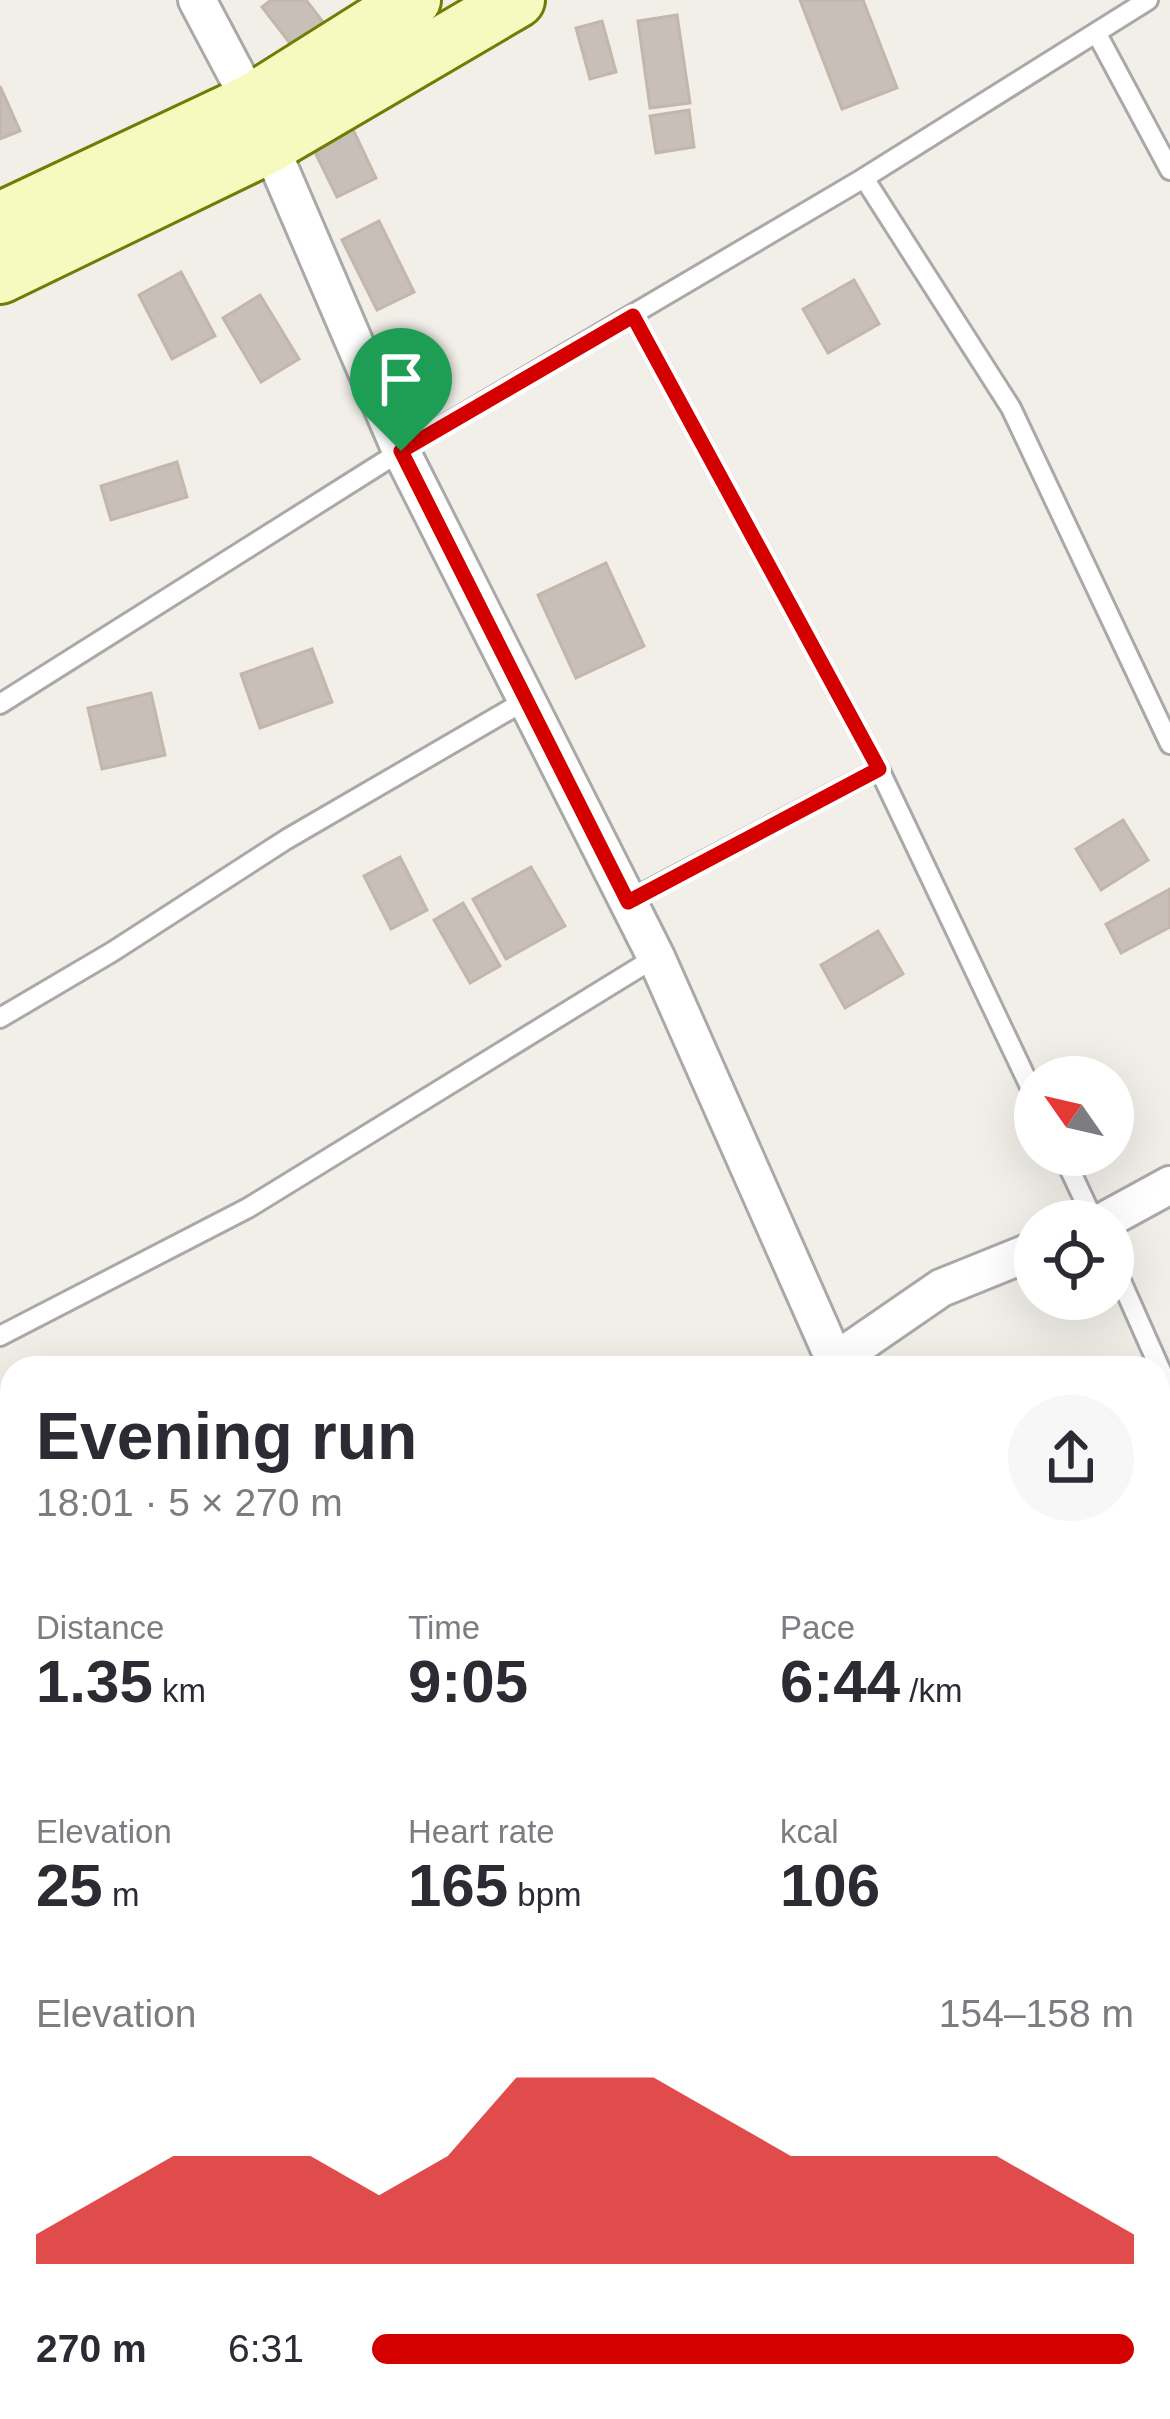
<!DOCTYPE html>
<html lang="en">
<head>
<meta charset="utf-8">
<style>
  :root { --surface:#fff; --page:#f7f7f7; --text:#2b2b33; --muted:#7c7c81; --accent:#d40000 }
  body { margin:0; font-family:Arial,sans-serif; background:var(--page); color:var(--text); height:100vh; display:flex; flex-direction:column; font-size:45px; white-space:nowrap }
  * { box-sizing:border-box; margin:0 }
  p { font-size:39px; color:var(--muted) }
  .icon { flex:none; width:66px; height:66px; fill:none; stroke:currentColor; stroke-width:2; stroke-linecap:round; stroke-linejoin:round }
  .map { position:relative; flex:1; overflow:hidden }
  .sheet { position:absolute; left:0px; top:1356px; width:1170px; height:1065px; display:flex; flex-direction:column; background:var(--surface); border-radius:36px 36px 0 0; box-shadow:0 12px 48px #0002 }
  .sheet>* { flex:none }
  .needle { width:78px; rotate:304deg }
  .fabs { position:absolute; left:1014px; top:1056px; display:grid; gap:24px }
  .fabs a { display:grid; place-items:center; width:120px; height:120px; border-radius:50%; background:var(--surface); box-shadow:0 12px 48px #0002; font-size:60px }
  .pin { position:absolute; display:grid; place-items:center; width:102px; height:102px; color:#fff; margin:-123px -51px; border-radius:50% 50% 50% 0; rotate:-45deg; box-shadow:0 0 12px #0007 }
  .pin .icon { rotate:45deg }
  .round { display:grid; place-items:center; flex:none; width:126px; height:126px; border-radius:63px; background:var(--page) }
  .head { display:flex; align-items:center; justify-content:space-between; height:204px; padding:0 36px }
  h1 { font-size:66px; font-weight:700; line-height:90px }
  .stats { display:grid; grid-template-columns:repeat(3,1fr); gap:18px; height:204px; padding:12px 36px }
  .stats div { display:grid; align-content:center }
  .stats b { font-size:60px; font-weight:700 }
  .stats small { font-size:33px; font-weight:400 }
  .stats p { font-size:33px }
  .chart { height:336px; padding:24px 36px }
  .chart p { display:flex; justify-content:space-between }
  .chart svg { width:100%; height:216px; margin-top:12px; fill:var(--accent); opacity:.7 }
  ul { padding:0 36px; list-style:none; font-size:39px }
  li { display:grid; grid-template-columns:192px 144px 1fr; align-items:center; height:90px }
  li i { height:30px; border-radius:15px; background:var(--accent) }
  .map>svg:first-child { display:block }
</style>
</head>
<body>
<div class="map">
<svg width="1170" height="2419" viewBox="0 0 1170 2419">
  <rect width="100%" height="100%" fill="#f2efe9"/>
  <!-- forest -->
  <path fill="#add19e" d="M0,1980L12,2010V2274L0,2280Z"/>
  <!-- building -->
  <g fill="#c7bfb8" stroke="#c4b6ab" stroke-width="3">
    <path d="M271,0H306L333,35L302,59L262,7Z"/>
    <path d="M800,0H863L897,88L842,109Z"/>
    <path d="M677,15L690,103L650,108L638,21Z"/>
    <path d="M602,21L616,72L590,79L576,28Z"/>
    <path d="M0,86L20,131L0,139Z"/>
    <path d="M689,110L694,147L656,153L650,116Z"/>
    <path d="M347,117L376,178L337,197L307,136Z"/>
    <path d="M379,221L414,292L377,310L342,240Z"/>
    <path d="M181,272L215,336L172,359L139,295Z"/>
    <path d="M854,280L879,324L828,353L803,309Z"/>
    <path d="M260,295L299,359L261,382L223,318Z"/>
    <path d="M177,462L187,497L111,520L101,486Z"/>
    <path d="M606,563L644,646L576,678L538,595Z"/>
    <path d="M312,649L332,702L260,728L241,674Z"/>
    <path d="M151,693L165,755L102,769L88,708Z"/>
    <path d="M1123,820L1148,860L1101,890L1076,849Z"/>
    <path d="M400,857L427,910L391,929L364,876Z"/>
    <path d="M531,867L565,926L506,959L473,899Z"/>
    <path d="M1170,889V927L1121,953L1106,924Z"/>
    <path d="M463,903L500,966L470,983L434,920Z"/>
    <path d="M878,931L903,974L845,1008L821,965Z"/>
    <path d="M12,1710V1767L0,1769V1711Z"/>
  </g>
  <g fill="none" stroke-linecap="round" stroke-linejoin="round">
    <!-- lane casing -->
    <g stroke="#a9a9a9" stroke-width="24">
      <g id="lane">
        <path d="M1097,34L1170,170"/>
        <path d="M864,178L1011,408L1170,744"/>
        <path d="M633,316L879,769L1035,1097"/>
        <path d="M0,704L401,451L864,178L1148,0"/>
        <path d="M628,901L879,769"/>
        <path d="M0,1018L112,952L287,839L528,699"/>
        <path d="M1063,1155L1094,1221"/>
        <path d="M1113,1263L1170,1391"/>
        <path d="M0,1336L248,1208L656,957"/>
        <path d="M1158,2348L1170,2343"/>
        <path d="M998,2419L1021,2409"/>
      </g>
    </g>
    <!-- street casing -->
    <g stroke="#a9a9a9" stroke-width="42">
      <g id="street">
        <path d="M197,0L251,102L401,451L656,957L835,1361L941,1288L1035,1250"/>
        <path d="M1104,1221L1170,1185"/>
        <path d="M0,1611H12"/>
        <path d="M0,1934L12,1960"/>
        <path d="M1158,2043L1170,2070"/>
        <path d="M230,2409L234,2419"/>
      </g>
    </g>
    <!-- secondary casing -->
    <g stroke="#707d05" stroke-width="60">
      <g id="secondary">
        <path d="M0,220L251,102L413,0"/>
        <path d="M0,276L268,146L517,0"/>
      </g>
    </g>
    <!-- lane -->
    <use href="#lane" stroke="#fff" stroke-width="18"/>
    <!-- street -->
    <use href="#street" stroke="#fff" stroke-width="36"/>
    <!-- secondary -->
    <use href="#secondary" stroke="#f7fabf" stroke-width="54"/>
  </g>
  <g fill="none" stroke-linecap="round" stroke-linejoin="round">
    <!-- route casing -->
    <g stroke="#fff" stroke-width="24">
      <path id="route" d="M633,316L879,769L628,902L401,451Z"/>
    </g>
    <!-- route -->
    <use href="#route" stroke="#d40000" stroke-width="15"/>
  </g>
</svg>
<div class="fabs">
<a><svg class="needle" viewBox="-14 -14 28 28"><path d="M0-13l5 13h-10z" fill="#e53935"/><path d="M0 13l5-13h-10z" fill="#7c7c81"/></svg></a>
<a><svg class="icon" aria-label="locate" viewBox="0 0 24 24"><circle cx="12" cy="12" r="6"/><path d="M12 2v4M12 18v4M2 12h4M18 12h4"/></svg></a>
</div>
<div class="pin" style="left:401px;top:451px;background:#1e9e55"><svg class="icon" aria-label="arrive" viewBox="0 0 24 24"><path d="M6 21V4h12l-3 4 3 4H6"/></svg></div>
<section class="sheet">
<div class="head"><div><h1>Evening run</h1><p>18:01 · 5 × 270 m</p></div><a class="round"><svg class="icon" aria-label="share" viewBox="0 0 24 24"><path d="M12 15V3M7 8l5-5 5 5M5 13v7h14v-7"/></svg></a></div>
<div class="stats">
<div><p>Distance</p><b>1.35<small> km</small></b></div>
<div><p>Time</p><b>9:05</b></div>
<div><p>Pace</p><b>6:44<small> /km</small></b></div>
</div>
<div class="stats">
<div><p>Elevation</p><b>25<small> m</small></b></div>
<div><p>Heart rate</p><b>165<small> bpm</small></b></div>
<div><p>kcal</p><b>106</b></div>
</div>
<div class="chart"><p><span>Elevation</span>154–158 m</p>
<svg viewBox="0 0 160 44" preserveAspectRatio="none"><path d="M0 44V38L10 30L20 22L30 22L40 22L50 30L60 22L70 6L80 6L90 6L100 14L110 22L120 22L130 22L140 22L150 30L160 38V44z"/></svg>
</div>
<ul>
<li><b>270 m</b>6:31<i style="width:100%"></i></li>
</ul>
</section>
</div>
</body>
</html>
